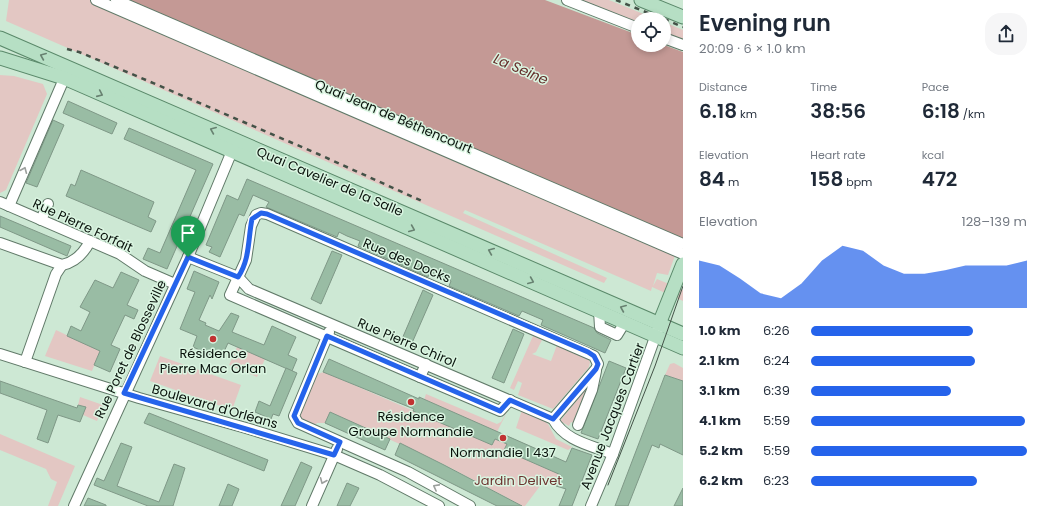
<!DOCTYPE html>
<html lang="en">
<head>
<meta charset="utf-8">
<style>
  :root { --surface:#fff; --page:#f6f6f7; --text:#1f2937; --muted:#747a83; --accent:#2563eb }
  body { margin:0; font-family:Poppins,sans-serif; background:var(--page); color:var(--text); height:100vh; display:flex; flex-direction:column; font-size:15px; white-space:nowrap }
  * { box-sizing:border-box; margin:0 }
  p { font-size:13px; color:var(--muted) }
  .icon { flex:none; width:22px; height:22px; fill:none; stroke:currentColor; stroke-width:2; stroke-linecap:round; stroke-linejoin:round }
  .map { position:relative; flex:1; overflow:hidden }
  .sheet { display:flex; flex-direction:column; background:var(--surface); width:360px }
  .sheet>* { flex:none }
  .buttons { position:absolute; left:631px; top:12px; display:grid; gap:8px }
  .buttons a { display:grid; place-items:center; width:40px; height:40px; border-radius:50%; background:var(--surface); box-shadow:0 2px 6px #0003; font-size:20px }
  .pin { position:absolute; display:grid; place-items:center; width:34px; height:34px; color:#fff; margin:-41px -17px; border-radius:50% 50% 50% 0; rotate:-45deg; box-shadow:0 0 4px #0007 }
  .pin .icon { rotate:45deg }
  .round { display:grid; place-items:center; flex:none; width:42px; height:42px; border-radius:16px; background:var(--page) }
  .overview { display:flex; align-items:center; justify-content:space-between; height:68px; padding:0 16px }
  h1 { font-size:22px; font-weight:600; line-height:30px }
  .metrics { display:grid; grid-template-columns:repeat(3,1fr); gap:6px; height:68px; padding:4px 16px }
  .metrics div { display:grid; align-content:center }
  .metrics b { font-size:20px; font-weight:600 }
  .metrics small { font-size:11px; font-weight:400 }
  .metrics p { font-size:11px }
  .chart { height:112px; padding:8px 16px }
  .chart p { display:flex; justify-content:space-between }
  .chart svg { width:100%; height:72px; margin-top:4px; fill:var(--accent); opacity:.7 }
  ul { padding:0 16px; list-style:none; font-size:13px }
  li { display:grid; grid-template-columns:64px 48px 1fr; align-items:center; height:30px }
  li i { height:10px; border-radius:5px; background:var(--accent) }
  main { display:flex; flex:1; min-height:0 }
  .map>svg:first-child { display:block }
</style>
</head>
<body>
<main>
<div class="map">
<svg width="683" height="506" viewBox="0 0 683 506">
  <rect width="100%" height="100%" fill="#cde8d4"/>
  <!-- green -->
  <g fill="#e3c7c3">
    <path d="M9,0H127L681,239L668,275L657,273L653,286L657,279L683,290V301L652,287L651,291L465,210L463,213L607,278L604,283L6,21Z"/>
    <path d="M582,0H609L656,19H638V22Z"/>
    <path d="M664,22L683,30V39L664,32Z"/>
    <path d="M0,75L14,76L43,84L47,94L6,190L0,193Z"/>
    <path d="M56,330L100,351L92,371L45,356Z"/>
    <path d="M533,336L542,340L536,352L532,354L551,361L557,345L588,359L590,362L589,367L553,409L518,395L522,383L518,381L514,390L510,388Z"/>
    <path d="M237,347L265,359L257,377L229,365Z"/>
    <path d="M160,356L241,385L232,410L150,381Z"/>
    <path d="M674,363L683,368V381L665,375L670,364Z"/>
    <path d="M324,372L492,445L495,439L507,444L504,450L561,475L556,486L543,482L525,506H513L515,502L445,465L330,412L325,423H317L311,428L297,422L317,374Z"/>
    <path d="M587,388L574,423L571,422L569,426L560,421Z"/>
    <path d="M426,394L497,424L501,422L509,408L497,432L424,400Z"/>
    <path d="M80,397L103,405L97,421L83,415L85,407L78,405Z"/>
    <path d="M522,410L542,419L548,424L556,439L572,447L568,450L516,428Z"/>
    <path d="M0,434L75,466L58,506H48L57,482L51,479L46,469L0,450Z"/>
  </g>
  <!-- water -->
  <path fill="#c49995" d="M129,0H545L638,35V45H664L683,52V240Z"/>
  <!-- building -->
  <g fill="#99bca4" stroke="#7f9887">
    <path d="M68,101L117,123L112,134L63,113Z"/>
    <path d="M53,120L64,125L37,187L26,183Z"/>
    <path d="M129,128L213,164L167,269L143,259L148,248L160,253L196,170L124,139Z"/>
    <path d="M81,170L154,202L148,217L156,221L151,232L66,196L71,184L75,186Z"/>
    <path d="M247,179L594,328L597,333L611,340L605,353L541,325L543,320L522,311L519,316L449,286L451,281L439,275L430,272L428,277L358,246L360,241L347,236L339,232L337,237L266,207L269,202L253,195L244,216L239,214L220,257L209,252L212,247L206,245L227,195L238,200Z"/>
    <path d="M0,216L71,246L67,256L0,227Z"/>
    <path d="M332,251L342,255L321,304L311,299Z"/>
    <path d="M194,271L219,282L212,299L210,295L199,320L206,323L205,325L219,331L231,313L239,316L232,332L264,345L272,326L296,337L288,355L297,359L292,371L228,343L222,356L216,353L215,357L193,347L197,336L180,329L195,292L187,289Z"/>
    <path d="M121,272L139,280L127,305L138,310L134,319L125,315L111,345L120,349L110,372L94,365L100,351L67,336L71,326L81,331L90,312L80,307L95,280L113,288Z"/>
    <path d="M423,290L433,295L412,343L402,339Z"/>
    <path d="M513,329L524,334L504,383L492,378Z"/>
    <path d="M329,359L419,399V397L566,462L572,448L592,455L572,506H559L566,489L556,486L561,475L504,450L507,444L495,439L492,445L413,411L414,409L323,372Z"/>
    <path d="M609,361L626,368L598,439L581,433Z"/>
    <path d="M286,368L297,373L279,416L273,414L271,419L255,412L259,401L270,406Z"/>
    <path d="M665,375L683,381V455L660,444L659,448L652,445L628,506H615Z"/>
    <path d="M0,381L77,408L78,405L86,407L80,422L58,415L48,443L37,439L47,410L0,393Z"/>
    <path d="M330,412L390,439L385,450L325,423Z"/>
    <path d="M149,413L268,460L264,471L144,423Z"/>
    <path d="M121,443L132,447L117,486L159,502L174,464L185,468L173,506H148L94,485L97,478L104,481Z"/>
    <path d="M400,443L444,465L522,506H497L395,455Z"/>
    <path d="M301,462L312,467L295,506H281Z"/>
    <path d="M347,483L359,488L350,506H337Z"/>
    <path d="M228,484L239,489L232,506H219Z"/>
    <path d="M683,488V506H674Z"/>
    <path d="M88,498L106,505V506H84Z"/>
  </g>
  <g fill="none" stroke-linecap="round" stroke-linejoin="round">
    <!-- minor casing -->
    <g stroke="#617a69" stroke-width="12">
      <g id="minor">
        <path d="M96,0L683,254"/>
        <path d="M116,0L683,244"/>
        <path d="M567,0L638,28"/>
        <path d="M664,38L683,45"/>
        <path d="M0,202L120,254L145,271L175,284"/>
        <path d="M9,206L67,72"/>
        <path d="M41,220L48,204"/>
        <path d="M0,243L62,265C76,262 84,253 90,241"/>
        <path d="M188,257L238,277L249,289L553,419C565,441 590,445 613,454"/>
        <path d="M599,311L600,327L617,335L625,322"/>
        <path d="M329,332L294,416L298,423L408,472L470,506"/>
        <path d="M0,354L139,398L246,428L334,455L380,475L439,506"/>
        <path d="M25,362L56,274L62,265"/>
        <path d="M426,364L420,377L230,295L246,260L251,226L256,215L261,213L267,214L594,356L598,364L596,369L553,419"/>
        <path d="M420,377L500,411L510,400"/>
        <path d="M578,425L592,390L596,371"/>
        <path d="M74,506L188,257L232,151L236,147"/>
        <path d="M312,506L337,449"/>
        <path d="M591,506L613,454L658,329"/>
      </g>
    </g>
    <!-- major casing -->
    <g stroke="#5a896a" stroke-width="15">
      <g id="major">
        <path d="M641,0L683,17"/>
        <path d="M0,38L683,334"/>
        <path d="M0,58L64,78L683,348"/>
        <path d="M659,324L683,264"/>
      </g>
    </g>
    <!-- minor -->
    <use href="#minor" stroke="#fff" stroke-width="10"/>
    <!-- major -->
    <use href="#major" stroke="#b6dfc4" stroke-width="13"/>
    <!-- tram -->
    <path stroke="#435247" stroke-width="1" d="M608,485L655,366L683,286"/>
    <!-- rail -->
    <g stroke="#435247" stroke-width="2.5" stroke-dasharray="5 5" stroke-linecap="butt">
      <path d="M616,0L663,19"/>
      <path d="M664,19L683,27"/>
      <path d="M67,49L79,52L139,77L318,154L422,201"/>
    </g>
  </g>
  <!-- one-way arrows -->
  <defs><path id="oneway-chevron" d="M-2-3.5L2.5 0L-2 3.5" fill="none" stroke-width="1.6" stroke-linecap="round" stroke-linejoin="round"/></defs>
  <g stroke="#688271">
    <use href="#oneway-chevron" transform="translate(43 56) rotate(-157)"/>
    <use href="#oneway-chevron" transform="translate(100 94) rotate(24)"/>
    <use href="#oneway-chevron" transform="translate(213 130) rotate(-157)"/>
    <use href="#oneway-chevron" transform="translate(412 229) rotate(23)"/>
    <use href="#oneway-chevron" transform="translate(491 251) rotate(-157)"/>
    <use href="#oneway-chevron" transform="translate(531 281) rotate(23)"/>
    <use href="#oneway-chevron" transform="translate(623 308) rotate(-157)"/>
  </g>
  <g stroke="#9ca09d">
    <use href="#oneway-chevron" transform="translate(24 170) rotate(-67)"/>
    <use href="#oneway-chevron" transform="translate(323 481) rotate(113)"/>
    <use href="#oneway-chevron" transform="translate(436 487) rotate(-152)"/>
  </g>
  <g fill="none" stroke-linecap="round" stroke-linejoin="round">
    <!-- route casing -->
    <g stroke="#fff" stroke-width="8">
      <path id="route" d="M261,213L267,214L588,352L594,356L598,364L596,369L553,419L510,400L500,411L327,336L294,416L298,423L340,442L334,455L124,393L188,257L238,277C250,260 248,238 252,219Z"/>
    </g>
    <!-- route -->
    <use href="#route" stroke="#2563eb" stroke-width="5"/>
  </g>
  <!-- markers -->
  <g fill="#c13232" stroke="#daf5e1" stroke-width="1.5">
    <circle cx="213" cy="339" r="4"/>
    <circle cx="411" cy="402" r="4"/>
    <circle cx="503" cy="438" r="4"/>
  </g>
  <g text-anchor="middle" stroke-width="3" stroke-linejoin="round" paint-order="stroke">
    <!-- street labels -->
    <g font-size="13" fill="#08110b" stroke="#daf5e1">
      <text transform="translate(394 116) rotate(23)" y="5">Quai Jean de Béthencourt</text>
      <text transform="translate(330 181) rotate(23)" y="5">Quai Cavelier de la Salle</text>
      <text transform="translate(83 225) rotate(25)" y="5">Rue Pierre Forfait</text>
      <text transform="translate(407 260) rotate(23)" y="5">Rue des Docks</text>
      <text transform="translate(407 342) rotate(23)" y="5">Rue Pierre Chirol</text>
      <text transform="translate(130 349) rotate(-65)" y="5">Rue Poret de Blosseville</text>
      <text transform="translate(215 406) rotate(16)" y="5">Boulevard d'Orléans</text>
      <text transform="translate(612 416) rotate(-69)" y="5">Avenue Jacques Cartier</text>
    </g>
    <!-- poi labels -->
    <g font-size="13" fill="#08110b" stroke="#daf5e1">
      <text x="213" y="358">Résidence<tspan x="213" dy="15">Pierre Mac Orlan</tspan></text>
      <text x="411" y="421">Résidence<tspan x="411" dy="15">Groupe Normandie</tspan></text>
      <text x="503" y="457">Normandie I 437</text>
    </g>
    <!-- park labels -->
    <g font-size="13" fill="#6d3430" stroke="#daf5e1">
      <text x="518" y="485">Jardin Delivet</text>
    </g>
    <!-- water labels -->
    <g font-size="14" font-style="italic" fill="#642c29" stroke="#daf5e1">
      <text transform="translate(521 69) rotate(23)" y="5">La Seine</text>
    </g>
  </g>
</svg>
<div class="buttons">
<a><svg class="icon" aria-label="locate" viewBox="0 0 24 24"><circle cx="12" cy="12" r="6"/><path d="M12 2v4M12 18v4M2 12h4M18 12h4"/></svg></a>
</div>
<div class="pin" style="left:188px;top:257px;background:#1e9e55"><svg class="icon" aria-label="arrive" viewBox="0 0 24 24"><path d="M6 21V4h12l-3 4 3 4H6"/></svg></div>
</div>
<section class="sheet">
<div class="overview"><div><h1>Evening run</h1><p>20:09 · 6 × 1.0 km</p></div><a class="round"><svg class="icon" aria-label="share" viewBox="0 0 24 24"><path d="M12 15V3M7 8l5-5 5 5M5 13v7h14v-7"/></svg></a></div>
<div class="metrics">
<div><p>Distance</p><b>6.18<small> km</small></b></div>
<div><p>Time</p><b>38:56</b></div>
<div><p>Pace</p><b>6:18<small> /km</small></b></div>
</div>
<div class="metrics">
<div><p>Elevation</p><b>84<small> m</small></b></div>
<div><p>Heart rate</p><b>158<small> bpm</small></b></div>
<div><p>kcal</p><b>472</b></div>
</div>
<div class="chart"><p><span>Elevation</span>128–139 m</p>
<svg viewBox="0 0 160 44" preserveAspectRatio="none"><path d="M0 44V15L10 18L20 26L30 35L40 38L50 29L60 15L70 6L80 9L90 18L100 23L110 23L120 21L130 18L140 18L150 18L160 15V44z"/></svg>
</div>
<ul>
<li><b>1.0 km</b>6:26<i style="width:75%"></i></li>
<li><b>2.1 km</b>6:24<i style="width:76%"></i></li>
<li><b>3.1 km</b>6:39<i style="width:65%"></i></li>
<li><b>4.1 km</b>5:59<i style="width:99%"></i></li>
<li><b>5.2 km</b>5:59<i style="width:100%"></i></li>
<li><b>6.2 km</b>6:23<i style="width:77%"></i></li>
</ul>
</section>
</main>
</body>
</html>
